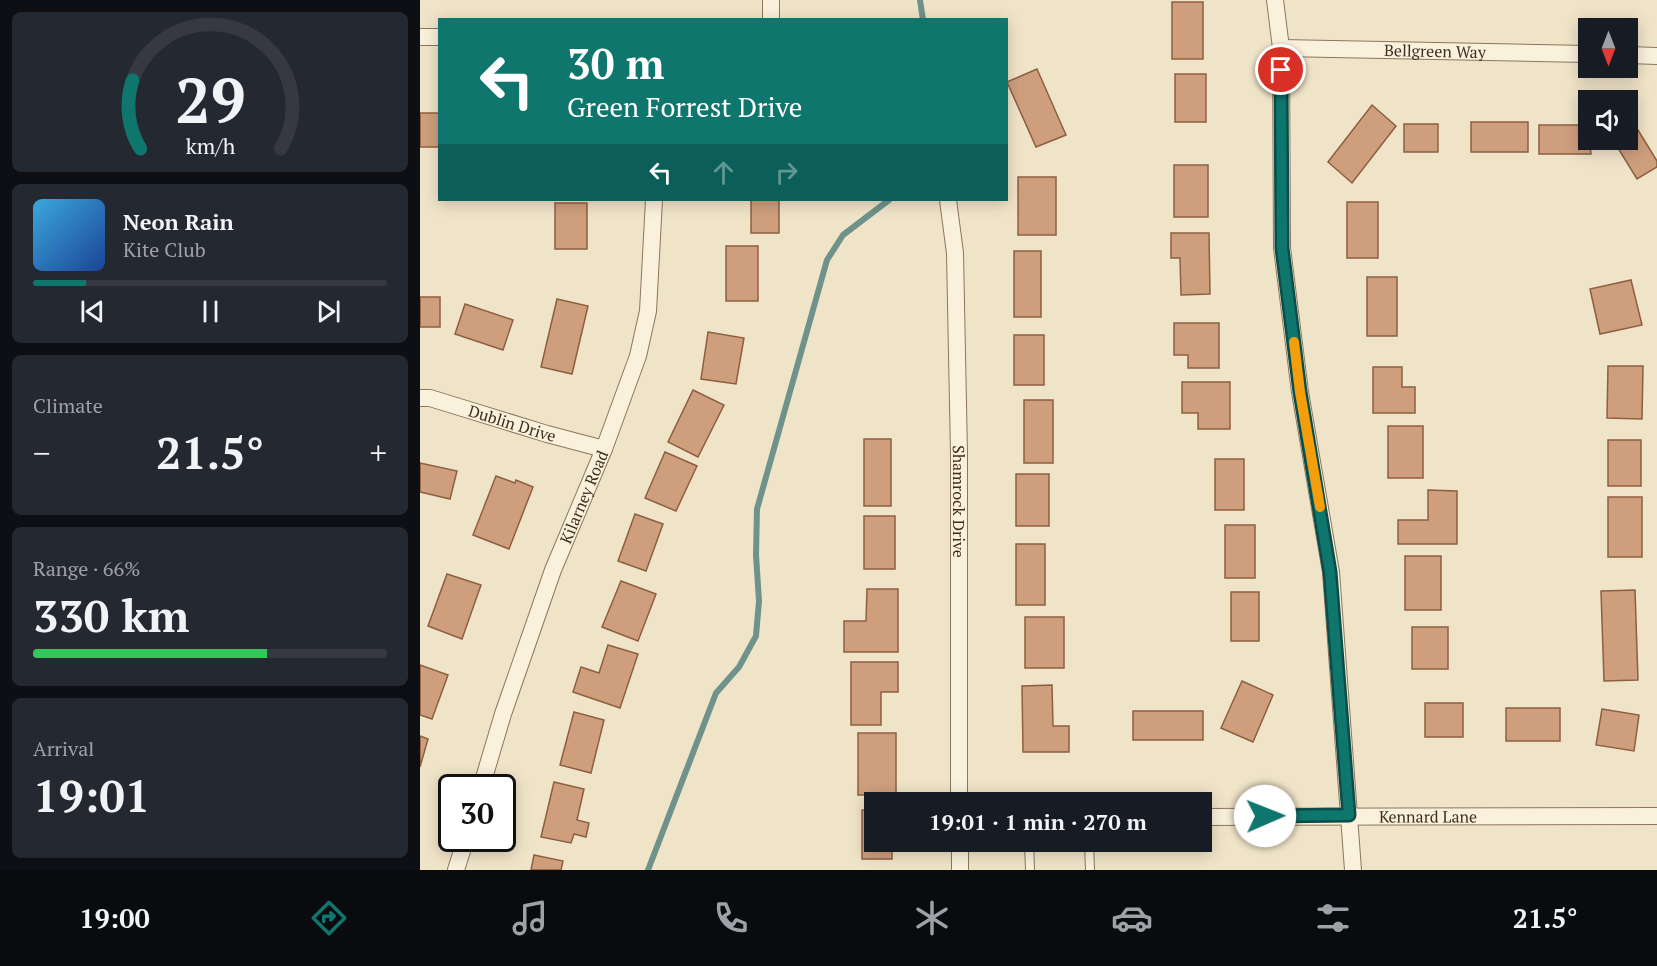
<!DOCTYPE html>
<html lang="en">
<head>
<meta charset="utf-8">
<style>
	:root { --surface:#171b24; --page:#242831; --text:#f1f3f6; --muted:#9ea1a6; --line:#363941; --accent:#0f766e }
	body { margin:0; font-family:"PT Serif",serif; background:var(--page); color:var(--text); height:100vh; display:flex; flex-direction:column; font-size:22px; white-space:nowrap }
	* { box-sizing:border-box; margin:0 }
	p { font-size:20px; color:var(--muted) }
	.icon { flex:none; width:33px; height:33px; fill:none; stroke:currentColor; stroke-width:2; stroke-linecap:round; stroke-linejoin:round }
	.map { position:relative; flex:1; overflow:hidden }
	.drawer { display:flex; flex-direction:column; gap:12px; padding:12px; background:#0d0f14; width:420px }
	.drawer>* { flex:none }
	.hud { position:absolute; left:18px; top:18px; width:570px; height:183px; border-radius:0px; box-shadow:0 3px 15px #0003; background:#0f766e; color:#fff; overflow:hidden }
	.needle { width:39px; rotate:180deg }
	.tools { position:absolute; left:1158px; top:18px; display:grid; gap:12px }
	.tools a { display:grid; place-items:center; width:60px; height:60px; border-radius:0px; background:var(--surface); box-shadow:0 3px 15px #0003; font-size:30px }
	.speed { position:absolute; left:18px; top:774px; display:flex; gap:12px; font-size:30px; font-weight:700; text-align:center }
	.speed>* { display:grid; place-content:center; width:78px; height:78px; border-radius:50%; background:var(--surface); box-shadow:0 3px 15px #0003; line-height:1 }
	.speed .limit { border:3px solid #111; border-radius:9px; background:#fff; color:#111 }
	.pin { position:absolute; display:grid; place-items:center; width:51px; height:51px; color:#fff; margin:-26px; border:3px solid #fff; border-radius:50%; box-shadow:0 2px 6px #0007 }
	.me { position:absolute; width:66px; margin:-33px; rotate:89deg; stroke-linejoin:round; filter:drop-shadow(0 0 4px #0008) }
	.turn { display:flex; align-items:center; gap:21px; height:126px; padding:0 30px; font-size:27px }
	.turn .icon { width:78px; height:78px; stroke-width:2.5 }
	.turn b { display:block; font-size:42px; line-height:51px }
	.lanes { display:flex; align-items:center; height:57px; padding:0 30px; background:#0003; justify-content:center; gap:30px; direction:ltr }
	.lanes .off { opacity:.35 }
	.big { font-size:45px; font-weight:700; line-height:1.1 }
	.drawer .card { flex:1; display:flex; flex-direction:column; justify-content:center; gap:9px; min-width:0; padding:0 21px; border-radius:9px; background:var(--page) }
	.drawer .dial { align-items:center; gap:0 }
	.dial svg { height:156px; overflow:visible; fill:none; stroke:var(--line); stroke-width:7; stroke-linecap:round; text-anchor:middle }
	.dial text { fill:var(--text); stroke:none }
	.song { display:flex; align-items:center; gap:18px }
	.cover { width:72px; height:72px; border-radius:9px; background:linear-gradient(135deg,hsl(200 70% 55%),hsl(220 70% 35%)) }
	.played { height:6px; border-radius:3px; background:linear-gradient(90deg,var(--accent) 15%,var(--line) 15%) }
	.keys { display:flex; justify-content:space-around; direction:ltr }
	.heat { display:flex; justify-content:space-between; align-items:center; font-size:33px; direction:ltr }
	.charge { height:9px; border-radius:4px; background:linear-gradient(90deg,#34c759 66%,var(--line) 0) }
	.trip { position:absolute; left:444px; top:792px; width:348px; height:60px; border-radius:0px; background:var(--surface); box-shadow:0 3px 15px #0003; font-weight:700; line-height:60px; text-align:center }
	.menu { display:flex; height:96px; justify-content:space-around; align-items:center; background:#090b0e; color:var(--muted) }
	.menu .icon { width:42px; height:42px }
	.menu .selected { color:var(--accent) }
	.menu b { font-size:27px; color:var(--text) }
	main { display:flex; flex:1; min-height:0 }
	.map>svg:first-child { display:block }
</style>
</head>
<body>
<main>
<section class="drawer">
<div class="card dial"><svg viewBox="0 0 100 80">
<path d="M14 69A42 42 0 1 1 86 69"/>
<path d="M14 69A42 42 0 0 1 10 34" stroke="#0f766e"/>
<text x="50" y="56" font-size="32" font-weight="700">29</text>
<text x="50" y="72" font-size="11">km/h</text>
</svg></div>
<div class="card">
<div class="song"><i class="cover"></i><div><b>Neon Rain</b><p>Kite Club</p></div></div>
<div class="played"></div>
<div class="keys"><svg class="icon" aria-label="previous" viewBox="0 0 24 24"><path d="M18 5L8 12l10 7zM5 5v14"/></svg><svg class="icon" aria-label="pause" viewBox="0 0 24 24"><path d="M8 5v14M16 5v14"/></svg><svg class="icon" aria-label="next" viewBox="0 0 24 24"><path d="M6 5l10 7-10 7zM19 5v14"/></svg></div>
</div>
<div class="card"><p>Climate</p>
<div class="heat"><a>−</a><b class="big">21.5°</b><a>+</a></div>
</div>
<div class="card"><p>Range · 66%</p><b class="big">330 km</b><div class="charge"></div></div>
<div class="card"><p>Arrival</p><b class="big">19:01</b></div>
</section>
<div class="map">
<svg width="1237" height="870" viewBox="0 0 1237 870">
	<rect width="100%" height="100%" fill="#f0e4c8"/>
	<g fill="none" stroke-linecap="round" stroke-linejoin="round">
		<g stroke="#6f938a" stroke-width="6">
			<polyline points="500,0 503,20"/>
			<polyline points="228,870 296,693 319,667 336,636 339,601 336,555 337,509 407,260 423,235 469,200"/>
		</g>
	</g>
	<g fill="#cf9f7d" stroke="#8d5f41" stroke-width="1.5">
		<rect x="752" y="2" width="31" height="57"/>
		<polygon points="617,69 646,135 616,147 587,82"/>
		<rect x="755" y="74" width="31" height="48"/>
		<polygon points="952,105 976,126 932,183 908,162"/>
		<rect x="0" y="113" width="20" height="34"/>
		<rect x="1051" y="122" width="57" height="30"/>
		<polygon points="1213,122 1237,161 1237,167 1217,179 1193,140 1208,140 1208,125"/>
		<rect x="984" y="124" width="34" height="28"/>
		<polygon points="1119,125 1168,125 1171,154 1119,154"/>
		<rect x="754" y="165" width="34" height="52"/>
		<rect x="598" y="177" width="38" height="58"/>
		<polygon points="319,200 359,200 359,233 331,233 331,200"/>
		<rect x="927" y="202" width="31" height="56"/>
		<rect x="135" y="203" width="32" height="46"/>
		<polygon points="751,233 789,233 790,294 761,295 760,258 751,258"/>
		<rect x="306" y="246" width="32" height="55"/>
		<rect x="594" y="251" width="27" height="66"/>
		<rect x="947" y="277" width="30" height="59"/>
		<polygon points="1211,280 1222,325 1180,334 1170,289"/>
		<rect x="0" y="297" width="20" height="30"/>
		<polygon points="137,299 168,306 152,374 121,367"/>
		<polygon points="45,304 93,320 83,350 35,334"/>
		<polygon points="754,323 799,323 799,368 768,368 768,355 754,355"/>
		<polygon points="288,332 324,338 316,384 281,379"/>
		<rect x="594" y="335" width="30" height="50"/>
		<polygon points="1188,366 1223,366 1222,419 1187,418"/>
		<polygon points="953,367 982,367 982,387 995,387 995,413 953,413"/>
		<polygon points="762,382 810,382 810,429 778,429 778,413 762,413"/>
		<polygon points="273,390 304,405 278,457 248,442"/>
		<rect x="604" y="400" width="29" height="63"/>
		<rect x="968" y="426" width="35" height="52"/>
		<rect x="444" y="439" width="27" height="67"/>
		<rect x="1188" y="440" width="33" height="46"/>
		<polygon points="245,452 277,466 256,511 225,498"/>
		<rect x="795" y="459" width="29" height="51"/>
		<polygon points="0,463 37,471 30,499 0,492"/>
		<rect x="596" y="474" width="33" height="52"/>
		<polygon points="76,476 95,483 96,480 113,487 89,549 53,535"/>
		<polygon points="1008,490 1037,491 1037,544 978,544 978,520 1008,520"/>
		<rect x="1188" y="497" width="34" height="60"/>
		<polygon points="215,514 243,524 226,571 198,561"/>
		<rect x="444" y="516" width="31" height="53"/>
		<rect x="805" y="525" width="30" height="53"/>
		<rect x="596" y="544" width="29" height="61"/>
		<rect x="985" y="556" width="36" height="54"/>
		<polygon points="27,574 61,585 42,639 8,626"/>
		<polygon points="201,581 236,594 218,641 182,627"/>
		<polygon points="447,589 478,589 478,652 424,652 424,621 446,621"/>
		<polygon points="1215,590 1218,680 1184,681 1181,591"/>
		<rect x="811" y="592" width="28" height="49"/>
		<rect x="605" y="617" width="39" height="51"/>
		<rect x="992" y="627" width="36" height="42"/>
		<polygon points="188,645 218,654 200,708 153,692 161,667 179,673"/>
		<polygon points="431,662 478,662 478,692 461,692 461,725 431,725"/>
		<polygon points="0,665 28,675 12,719 0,715"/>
		<polygon points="822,681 853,695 833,742 801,728"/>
		<polygon points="632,685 633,726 649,726 649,752 603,752 602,686"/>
		<rect x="1005" y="703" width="38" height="34"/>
		<rect x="1086" y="708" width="54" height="33"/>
		<polygon points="1182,709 1219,715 1214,751 1176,745"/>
		<rect x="713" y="711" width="70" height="29"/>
		<polygon points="154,712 184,720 171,773 140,765"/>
		<rect x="438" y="733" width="38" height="62"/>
		<polygon points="0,736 8,739 0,767"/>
		<polygon points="134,782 164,789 157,820 169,823 166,837 154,834 151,843 121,837"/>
		<polygon points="442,810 454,810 454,842 472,842 472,859 442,859"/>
		<polygon points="114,855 143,861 141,870 111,870"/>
	</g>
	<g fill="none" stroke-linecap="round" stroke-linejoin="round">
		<defs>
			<g id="service">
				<polyline points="609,842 610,870"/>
				<polyline points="669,842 670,870"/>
			</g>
			<g id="minor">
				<polyline points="351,0 351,20"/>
				<polyline points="855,0 861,48 862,248 880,392 911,572 933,870"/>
				<polyline points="0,37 20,37"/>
				<path id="s1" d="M 861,48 L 1168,54"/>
				<polyline points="1208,55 1237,56"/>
				<path id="s2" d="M 528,200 L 535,253 L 539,454 L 539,802"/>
				<path id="s3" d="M 0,398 L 10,398 L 127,434 L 184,449"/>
				<path id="s4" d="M 61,788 L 83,714 L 133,570 L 184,449 L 218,356 L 228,311 L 234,200"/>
				<path id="s5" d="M 782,817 L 1237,816"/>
				<polyline points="540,842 540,870"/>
				<polyline points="36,870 46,838"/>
			</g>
		</defs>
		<use href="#service" stroke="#8d765c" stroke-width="10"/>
		<use href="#minor" stroke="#8d765c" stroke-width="18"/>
		<use href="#service" stroke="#faf1dc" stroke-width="8"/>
		<use href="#minor" stroke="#faf1dc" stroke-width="16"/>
	</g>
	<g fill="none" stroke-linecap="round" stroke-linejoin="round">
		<defs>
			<polyline id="route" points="845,816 929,815 910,572 880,392 862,248 861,70"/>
		</defs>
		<use href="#route" stroke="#0a4d48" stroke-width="15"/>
		<use href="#route" stroke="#0f766e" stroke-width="10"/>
		<polyline stroke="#f59e0b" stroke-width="10" points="874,342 880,392 900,507"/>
	</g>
	<g text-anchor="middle" stroke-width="6" stroke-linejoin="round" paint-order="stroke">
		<g font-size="16" fill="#3d2e20" stroke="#f7eed8">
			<text dy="6" stroke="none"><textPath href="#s1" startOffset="154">Bellgreen Way</textPath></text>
			<text dy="6" stroke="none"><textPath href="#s3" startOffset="96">Dublin Drive</textPath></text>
			<text dy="6" stroke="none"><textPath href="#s4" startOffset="309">Kilarney Road</textPath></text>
			<text dy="6" stroke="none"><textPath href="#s2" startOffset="302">Shamrock Drive</textPath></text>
			<text dy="6" stroke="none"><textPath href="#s5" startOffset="226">Kennard Lane</textPath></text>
		</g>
	</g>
</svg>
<div class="tools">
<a><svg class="needle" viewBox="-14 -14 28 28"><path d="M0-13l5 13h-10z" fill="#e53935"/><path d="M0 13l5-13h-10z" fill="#9ea1a6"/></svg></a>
<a><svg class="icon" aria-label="sound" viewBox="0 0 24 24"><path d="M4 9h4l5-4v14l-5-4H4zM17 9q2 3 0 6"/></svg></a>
</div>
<div class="speed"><div class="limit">30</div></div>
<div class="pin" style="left:861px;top:70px;background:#d93025"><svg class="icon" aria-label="arrive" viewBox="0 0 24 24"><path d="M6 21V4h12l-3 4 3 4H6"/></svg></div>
<svg class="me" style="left:845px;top:816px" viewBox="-20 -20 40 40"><circle r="19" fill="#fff"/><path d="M0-13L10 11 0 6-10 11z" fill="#0f766e"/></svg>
<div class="trip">19:01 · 1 min · 270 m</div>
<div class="hud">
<div class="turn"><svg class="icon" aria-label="left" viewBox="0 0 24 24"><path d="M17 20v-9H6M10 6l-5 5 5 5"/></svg><div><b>30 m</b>Green Forrest Drive</div></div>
<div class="lanes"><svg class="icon" aria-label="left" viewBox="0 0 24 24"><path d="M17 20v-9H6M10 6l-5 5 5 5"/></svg><svg class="icon off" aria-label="ahead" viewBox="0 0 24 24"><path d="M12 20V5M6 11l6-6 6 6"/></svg><svg class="icon off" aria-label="right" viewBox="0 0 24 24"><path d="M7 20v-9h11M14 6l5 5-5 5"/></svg></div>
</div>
</div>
</main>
<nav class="menu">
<b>19:00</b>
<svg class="icon selected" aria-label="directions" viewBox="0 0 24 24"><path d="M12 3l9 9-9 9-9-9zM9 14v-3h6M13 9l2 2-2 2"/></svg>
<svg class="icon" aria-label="music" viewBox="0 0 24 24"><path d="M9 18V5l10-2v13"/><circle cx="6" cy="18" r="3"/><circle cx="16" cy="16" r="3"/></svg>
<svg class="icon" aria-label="phone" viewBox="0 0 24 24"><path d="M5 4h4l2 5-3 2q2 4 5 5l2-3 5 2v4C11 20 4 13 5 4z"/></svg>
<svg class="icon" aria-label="climate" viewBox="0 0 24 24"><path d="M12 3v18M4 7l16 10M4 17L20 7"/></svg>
<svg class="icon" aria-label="car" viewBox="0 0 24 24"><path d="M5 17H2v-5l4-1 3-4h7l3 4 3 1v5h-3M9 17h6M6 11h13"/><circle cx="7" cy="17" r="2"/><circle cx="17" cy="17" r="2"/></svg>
<svg class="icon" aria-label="filters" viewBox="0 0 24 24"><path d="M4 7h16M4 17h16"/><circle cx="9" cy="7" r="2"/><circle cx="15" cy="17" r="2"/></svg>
<b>21.5°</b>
</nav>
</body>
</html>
